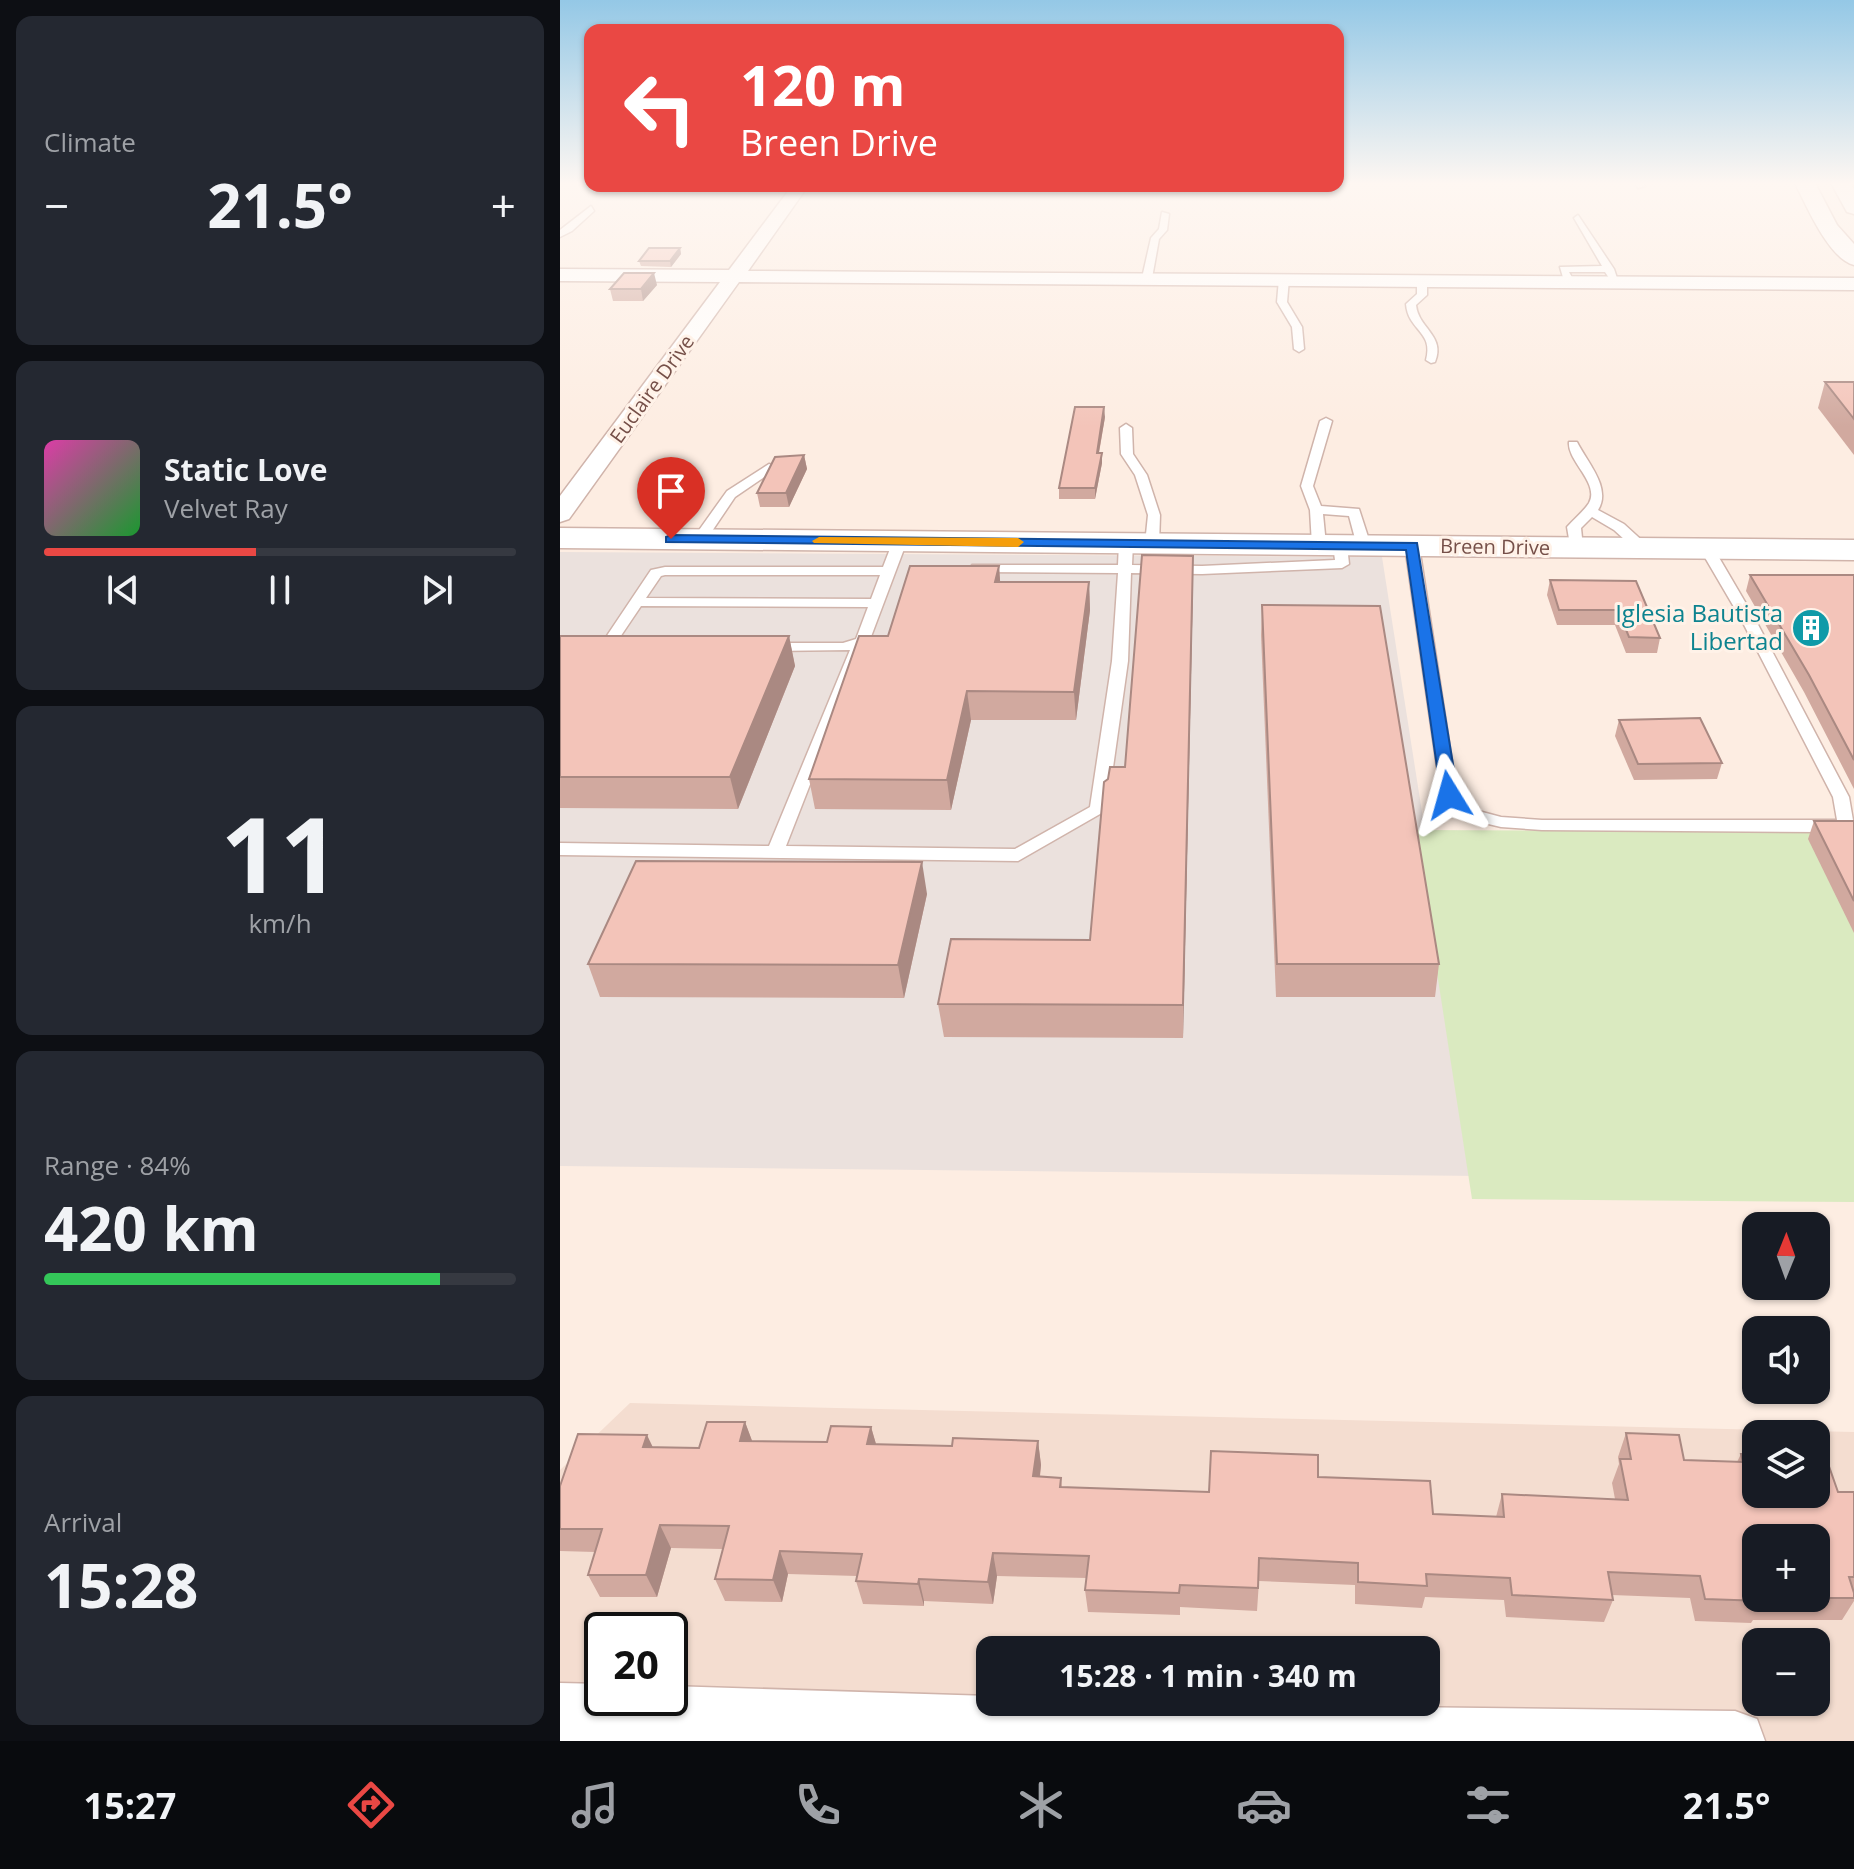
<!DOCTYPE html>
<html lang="en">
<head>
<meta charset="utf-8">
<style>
	:root { --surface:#171b24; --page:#242831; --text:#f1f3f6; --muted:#9ea1a6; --line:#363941; --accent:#ea4844 }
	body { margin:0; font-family:"Open Sans",sans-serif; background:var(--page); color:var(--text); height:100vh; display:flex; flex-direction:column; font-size:30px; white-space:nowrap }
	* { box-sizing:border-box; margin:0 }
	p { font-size:26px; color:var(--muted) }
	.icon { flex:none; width:44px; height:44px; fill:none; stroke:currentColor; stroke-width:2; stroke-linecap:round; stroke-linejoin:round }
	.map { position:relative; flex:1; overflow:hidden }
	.details { display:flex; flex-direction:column; gap:16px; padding:16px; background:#0d0f14; width:560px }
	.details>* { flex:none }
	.top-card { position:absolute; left:24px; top:24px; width:760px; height:168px; border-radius:16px; box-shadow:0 2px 6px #0004; background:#ea4844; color:#fff; overflow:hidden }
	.needle { width:52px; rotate:1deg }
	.buttons { position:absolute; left:1182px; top:1212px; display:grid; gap:16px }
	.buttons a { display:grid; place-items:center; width:88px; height:88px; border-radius:16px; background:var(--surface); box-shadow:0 2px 6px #0004; font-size:40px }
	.speed { position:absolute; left:24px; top:1612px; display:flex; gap:16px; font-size:40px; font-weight:700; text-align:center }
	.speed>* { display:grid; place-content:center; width:104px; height:104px; border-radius:50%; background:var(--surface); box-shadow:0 2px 6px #0004; line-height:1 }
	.speed .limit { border:4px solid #111; border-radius:12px; background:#fff; color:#111 }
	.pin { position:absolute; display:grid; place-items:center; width:68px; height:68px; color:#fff; margin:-82px -34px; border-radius:50% 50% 50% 0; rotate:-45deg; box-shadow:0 0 8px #0007 }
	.pin .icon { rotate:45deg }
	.me { position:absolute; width:88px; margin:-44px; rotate:352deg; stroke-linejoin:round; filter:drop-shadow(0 0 6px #0008) }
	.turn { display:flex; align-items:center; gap:28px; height:168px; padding:0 24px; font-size:36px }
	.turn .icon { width:104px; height:104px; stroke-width:2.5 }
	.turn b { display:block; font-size:56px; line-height:68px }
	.big { font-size:60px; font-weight:700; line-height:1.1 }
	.details .widget { flex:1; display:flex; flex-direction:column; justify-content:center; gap:12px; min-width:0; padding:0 28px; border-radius:16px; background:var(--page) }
	.details .dial { align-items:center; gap:0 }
	.dial b { font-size:104px; line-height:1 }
	.song { display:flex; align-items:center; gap:24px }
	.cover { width:96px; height:96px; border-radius:12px; background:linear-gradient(135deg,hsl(320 70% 55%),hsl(130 70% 35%)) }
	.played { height:8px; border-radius:4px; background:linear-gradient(90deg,var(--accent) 45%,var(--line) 45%) }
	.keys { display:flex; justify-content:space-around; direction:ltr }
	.heat { display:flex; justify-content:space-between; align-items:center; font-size:44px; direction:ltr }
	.charge { height:12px; border-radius:6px; background:linear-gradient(90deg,#34c759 84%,var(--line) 0) }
	.trip { position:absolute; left:416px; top:1636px; width:464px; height:80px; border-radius:16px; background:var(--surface); box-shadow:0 2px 6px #0004; font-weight:700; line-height:80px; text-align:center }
	.dock { display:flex; height:128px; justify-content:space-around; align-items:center; background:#090b0e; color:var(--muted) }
	.dock .icon { width:56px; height:56px }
	.dock .current { color:var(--accent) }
	.dock b { font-size:36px; color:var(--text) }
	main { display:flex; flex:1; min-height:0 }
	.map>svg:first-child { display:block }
</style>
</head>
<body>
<main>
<section class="details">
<div class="widget"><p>Climate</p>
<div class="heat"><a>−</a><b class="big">21.5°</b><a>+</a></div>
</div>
<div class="widget">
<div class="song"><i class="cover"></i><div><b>Static Love</b><p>Velvet Ray</p></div></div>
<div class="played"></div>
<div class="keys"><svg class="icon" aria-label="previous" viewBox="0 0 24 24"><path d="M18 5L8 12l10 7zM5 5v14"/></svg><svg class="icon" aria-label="pause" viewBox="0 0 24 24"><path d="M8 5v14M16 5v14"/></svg><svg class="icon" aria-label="next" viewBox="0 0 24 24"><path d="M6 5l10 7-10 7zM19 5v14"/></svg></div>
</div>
<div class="widget dial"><b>11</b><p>km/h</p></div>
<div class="widget"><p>Range · 84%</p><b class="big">420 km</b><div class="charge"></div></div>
<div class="widget"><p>Arrival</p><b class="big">15:28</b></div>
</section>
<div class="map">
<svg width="1294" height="1741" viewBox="0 0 1294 1741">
	<rect width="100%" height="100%" fill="#fdede2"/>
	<path fill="#f4ddd0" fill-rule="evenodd" d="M 70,1403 L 1294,1432 L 1294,1741 L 0,1741 L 0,1470 ZM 1196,1434 L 1256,1434 L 1256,1494 L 1196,1494 ZM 1196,1538 L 1256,1538 L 1256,1598 L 1196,1598 ZM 42,1630 L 110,1630 L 110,1698 L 42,1698 ZM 1196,1642 L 1256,1642 L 1256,1702 L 1196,1702 ZM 430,1650 L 866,1650 L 866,1702 L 430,1702 Z"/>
	<polygon fill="#ebe1dd" points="0,552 822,557 919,1176 0,1166"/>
	<polygon fill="#daeac0" points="855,830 1258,832 1294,906 1294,1202 912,1199"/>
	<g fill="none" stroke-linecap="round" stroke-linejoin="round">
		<defs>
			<g id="service">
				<polygon points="1075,183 1083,183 1085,186 1078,188"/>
				<polygon points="31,206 34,211 12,231 0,237 0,230"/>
				<polygon points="602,212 609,214 607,230 599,239 592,278 587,281 582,278 591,238 599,229"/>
				<polygon points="1018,215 1054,269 1059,284 1053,284 1045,272 1009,272 1014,281 1009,284 1004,281 1000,267 1042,266 1014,218"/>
				<polygon points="724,276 729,279 727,302 742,327 744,349 739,352 734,349 732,327 717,302 719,279"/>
				<path d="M 862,277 L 867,280 L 867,295 L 856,305 C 858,328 886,336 875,362 L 871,363 L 866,360 C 874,331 848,331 846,304 L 857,294 L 857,280 Z"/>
				<polygon points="766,418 772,421 753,486 761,506 799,509 811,546 809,549 804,550 797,546 789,516 763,514 766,545 759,549 752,545 750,510 741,486 760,421"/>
				<polygon points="566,424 572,428 573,454 587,475 600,515 599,544 592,548 585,544 588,515 575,475 561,454 560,428"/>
				<path d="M 1009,442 L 1017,442 C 1027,462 1052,488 1038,510 L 1064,524 L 1087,545 L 1087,551 L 1077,551 L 1054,530 L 1032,517 L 1021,528 L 1023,548 L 1016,552 L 1011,551 L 1007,527 C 1014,519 1024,511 1029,503 C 1040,483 1007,461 1009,442 Z"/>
				<polygon points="209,464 219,467 175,497 144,543 134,543 132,540 167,491"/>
				<path d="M 340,537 L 347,541 L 309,642 L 304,646 L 226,846 L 455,849 L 530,807 L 552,661 L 558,573 L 417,572 L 412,571 L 412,565 L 558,565 L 559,543 L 566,539 L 573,543 L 572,565 L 642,566 L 775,560 L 773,545 L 780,541 L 787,545 L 789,564 L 782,568 L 642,574 L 571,573 L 568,661 L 547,810 L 458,861 L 0,855 L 0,843 L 209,846 L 290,650 L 209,651 L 202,647 L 209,643 L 283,643 L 296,639 L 308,607 L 81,606 L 52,649 L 42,649 L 40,646 L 91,570 L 105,567 L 323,567 L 333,541 ZM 105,575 L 320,575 L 311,599 L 86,598 L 101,576 Z"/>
				<polygon points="852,542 859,546 897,794 911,809 941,817 982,820 1277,820 1273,797 1181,619 1140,549 1147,545 1154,549 1195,619 1289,797 1294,826 1259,832 982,830 941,827 899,817 881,795 845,546"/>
			</g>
			<g id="minor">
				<polygon points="232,186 248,186 188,271 1294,278 1294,290 179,282 9,519 0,522 0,496 160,282 0,281 0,269 169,270"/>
				<polygon points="0,1683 42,1684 42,1698 110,1698 110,1686 430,1696 430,1702 1175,1711 1197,1719 1205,1741 0,1741"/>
			</g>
			<polygon id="tertiary" points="0,528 1294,540 1294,560 0,548"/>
			<g id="secondary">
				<path d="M 1235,183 L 1255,183 L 1277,225 L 1294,244 L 1294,265 C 1269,259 1246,205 1235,183 Z"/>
				<polygon points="1271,183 1291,183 1294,189 1294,214 1287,212"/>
			</g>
		</defs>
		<use href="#service" stroke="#d0b4ab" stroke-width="3"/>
		<use href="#minor" stroke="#d0b4ab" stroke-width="3"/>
		<use href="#tertiary" stroke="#d0b4ab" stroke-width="3"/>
		<use href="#secondary" stroke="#d3b3a8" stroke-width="3"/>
		<use href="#service" fill="#fff" fill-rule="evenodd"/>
		<use href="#minor" fill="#fff" fill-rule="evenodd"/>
		<use href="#tertiary" fill="#fff" fill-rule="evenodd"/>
		<use href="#secondary" fill="#fff" fill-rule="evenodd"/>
	</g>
	<g fill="#d1a99f">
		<polygon points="120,248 121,254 111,267 81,266 79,261"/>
		<polygon points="97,285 83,301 53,301 50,289"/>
		<polygon points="1265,382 1294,382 1294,455 1258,408"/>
		<polygon points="545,417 539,453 542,463 535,499 499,499 499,488"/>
		<polygon points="244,455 247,469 229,507 200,507 197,493"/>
		<polygon points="439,566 440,582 529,582 530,610 516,720 411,720 391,810 255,809 249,779 328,636"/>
		<polygon points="1190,575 1294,575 1294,789 1244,692 1186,591"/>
		<polygon points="990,580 1076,581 1100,638 1097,653 1066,653 1055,625 997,625 987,595"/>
		<polygon points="633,584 623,1038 384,1037 378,1004 530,940 565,767"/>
		<polygon points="702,605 879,964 875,997 716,997 701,635"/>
		<polygon points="0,636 229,636 235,666 178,809 0,808"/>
		<polygon points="1059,720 1162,763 1157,779 1074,780 1055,736"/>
		<polygon points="1254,821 1294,821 1294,933 1248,839"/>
		<polygon points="367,894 344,998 40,997 28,964"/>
		<polygon points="185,1422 192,1441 267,1442 311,1427 316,1444 392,1446 478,1441 481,1465 480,1477 501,1478 502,1487 649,1492 758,1477 873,1514 936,1517 942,1494 1055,1499 1052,1483 1059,1464 1058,1457 1066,1433 1124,1460 1177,1462 1181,1454 1278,1492 1294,1492 1294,1601 1282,1620 1193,1620 1191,1623 1135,1621 1130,1598 1052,1595 1053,1600 1044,1622 946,1617 944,1600 865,1597 862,1608 795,1604 795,1585 699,1581 697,1611 620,1607 620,1615 528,1612 525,1590 527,1578 437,1576 433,1604 364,1601 364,1606 303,1604 296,1581 297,1576 228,1574 222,1602 165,1601 155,1579 163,1549 111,1548 97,1597 40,1597 28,1575 35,1552 0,1551 0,1486 93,1448 139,1448"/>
	</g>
	<g fill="#aa8982">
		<polygon points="120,248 121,254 111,267 110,261"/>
		<polygon points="94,273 97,285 83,301 81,289"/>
		<polygon points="544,407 545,417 537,463 537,453"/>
		<polygon points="542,453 542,463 535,499 535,488"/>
		<polygon points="244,455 247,469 229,507 226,493"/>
		<polygon points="633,556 633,584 623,1038 623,1005"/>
		<polygon points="439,566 441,594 435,582"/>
		<polygon points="529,582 530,610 516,720 514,692"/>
		<polygon points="229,636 235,666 178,809 170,777"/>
		<polygon points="407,691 411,720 391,810 387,780"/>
		<polygon points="362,862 367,894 344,998 338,965"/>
		<polygon points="185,1422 194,1446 180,1441"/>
		<polygon points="311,1427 318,1451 307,1444"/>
		<polygon points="87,1435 98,1458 83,1447"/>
		<polygon points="478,1441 481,1465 477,1500 473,1476"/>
		<polygon points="100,1525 111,1548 97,1597 86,1575"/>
		<polygon points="220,1551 228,1574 222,1602 213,1580"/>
		<polygon points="433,1553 437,1576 433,1604 428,1582"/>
		<polygon points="359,1579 364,1601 364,1606 358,1584"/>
	</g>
	<g fill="#f3c4b9" stroke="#aa8982" stroke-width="2">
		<polygon points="89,248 120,248 110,261 79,261"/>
		<polygon points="64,273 94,273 81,289 50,289"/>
		<polygon points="1265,382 1294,382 1294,419"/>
		<polygon points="515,407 544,407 537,453 542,453 535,488 499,488"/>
		<polygon points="244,455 226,493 197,493 215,457"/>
		<polygon points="582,555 633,556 623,1005 378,1004 391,939 530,940 544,782 548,779 550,767 565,767"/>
		<polygon points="350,566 439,566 435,582 529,582 514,692 407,691 387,780 249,779 299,636 328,636"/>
		<polygon points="1190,575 1294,575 1294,760 1249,675"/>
		<polygon points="990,580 1076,581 1100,638 1069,637 1058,610 999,610"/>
		<polygon points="702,605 820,606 879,964 717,964"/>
		<polygon points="0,636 229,636 170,777 0,777"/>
		<polygon points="1140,718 1162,763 1078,764 1059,720"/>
		<polygon points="1254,821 1294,821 1294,901"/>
		<polygon points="76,861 362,862 338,965 28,964"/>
		<polygon points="147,1422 185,1422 180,1441 267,1442 271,1426 311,1427 307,1444 392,1446 393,1438 478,1441 473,1476 501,1478 500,1487 649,1492 651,1451 758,1455 758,1477 870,1481 873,1514 944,1517 942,1494 1068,1500 1060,1459 1071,1459 1066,1433 1119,1435 1124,1460 1183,1462 1181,1454 1196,1454 1196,1494 1256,1494 1256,1455 1265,1455 1278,1492 1294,1492 1294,1577 1289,1577 1294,1593 1294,1598 1256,1598 1256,1538 1196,1538 1196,1598 1202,1598 1203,1601 1145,1599 1140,1576 1048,1572 1053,1600 952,1595 950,1578 866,1574 867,1586 798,1582 798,1563 699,1558 698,1588 620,1585 619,1593 525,1590 529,1556 433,1553 428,1582 359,1579 358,1584 296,1581 302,1554 220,1551 213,1580 155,1579 169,1526 100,1525 86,1575 28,1575 42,1529 0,1529 0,1486 18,1434 87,1435 83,1447 139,1448"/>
	</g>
	<linearGradient id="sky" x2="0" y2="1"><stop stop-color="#94c8e6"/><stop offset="0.43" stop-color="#fef7f2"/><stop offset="1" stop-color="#fef7f2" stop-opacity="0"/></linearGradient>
	<rect width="1294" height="427" fill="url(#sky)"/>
	<polygon fill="#1a73e8" stroke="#114b97" stroke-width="2" points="111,535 857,543 898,795 889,800 881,795 846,550 106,542 106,537"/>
	<polygon fill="#f59e0b" points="259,537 458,538 464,542 458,547 254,543 252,541"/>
	<defs>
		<symbol id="building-disc" viewBox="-11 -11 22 22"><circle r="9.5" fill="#0f9aa8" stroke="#fff2e8"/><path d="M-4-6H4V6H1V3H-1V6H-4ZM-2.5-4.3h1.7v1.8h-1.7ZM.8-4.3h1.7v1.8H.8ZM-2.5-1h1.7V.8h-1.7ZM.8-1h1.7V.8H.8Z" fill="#fff"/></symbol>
	</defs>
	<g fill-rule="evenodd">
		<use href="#building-disc" x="1229" y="606" width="44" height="44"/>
	</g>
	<g text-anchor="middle" stroke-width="6" stroke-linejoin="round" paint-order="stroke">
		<g font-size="20" fill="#754f48" stroke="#fff2e8">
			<text transform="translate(92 389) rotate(-54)" y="7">Euclaire Drive</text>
			<text transform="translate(935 547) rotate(1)" y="7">Breen Drive</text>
		</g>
		<g font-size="24" fill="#0d838f" stroke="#fff2e8" text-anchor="end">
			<text x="1223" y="622">Iglesia Bautista<tspan x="1223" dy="28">Libertad</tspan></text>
		</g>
	</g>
</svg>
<div class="buttons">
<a><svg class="needle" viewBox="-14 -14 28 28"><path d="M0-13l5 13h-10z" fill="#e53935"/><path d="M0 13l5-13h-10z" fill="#9ea1a6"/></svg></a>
<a><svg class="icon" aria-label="sound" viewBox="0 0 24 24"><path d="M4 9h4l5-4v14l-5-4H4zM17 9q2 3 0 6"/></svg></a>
<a><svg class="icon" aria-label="layers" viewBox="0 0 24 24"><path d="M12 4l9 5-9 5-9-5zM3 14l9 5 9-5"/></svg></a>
<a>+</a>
<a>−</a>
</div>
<div class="speed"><div class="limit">20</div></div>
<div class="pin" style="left:111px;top:539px;background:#d93025"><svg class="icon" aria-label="arrive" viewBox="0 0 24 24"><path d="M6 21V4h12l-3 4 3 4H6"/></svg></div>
<svg class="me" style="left:889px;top:795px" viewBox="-20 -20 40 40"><path d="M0-17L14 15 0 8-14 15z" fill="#1a73e8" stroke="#fff" stroke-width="4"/></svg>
<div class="trip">15:28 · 1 min · 340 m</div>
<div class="top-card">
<div class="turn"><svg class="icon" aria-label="left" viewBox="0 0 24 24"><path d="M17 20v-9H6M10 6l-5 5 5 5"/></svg><div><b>120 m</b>Breen Drive</div></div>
</div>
</div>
</main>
<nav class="dock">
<b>15:27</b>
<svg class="icon current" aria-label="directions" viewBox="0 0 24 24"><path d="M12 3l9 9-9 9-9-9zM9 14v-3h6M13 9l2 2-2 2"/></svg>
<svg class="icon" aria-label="music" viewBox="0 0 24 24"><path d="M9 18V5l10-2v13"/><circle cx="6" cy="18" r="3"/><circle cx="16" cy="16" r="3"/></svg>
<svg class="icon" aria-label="phone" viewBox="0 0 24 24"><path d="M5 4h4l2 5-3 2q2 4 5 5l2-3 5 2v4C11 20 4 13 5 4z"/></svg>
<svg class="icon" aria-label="climate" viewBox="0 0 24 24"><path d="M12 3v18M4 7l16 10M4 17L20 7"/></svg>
<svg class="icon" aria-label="car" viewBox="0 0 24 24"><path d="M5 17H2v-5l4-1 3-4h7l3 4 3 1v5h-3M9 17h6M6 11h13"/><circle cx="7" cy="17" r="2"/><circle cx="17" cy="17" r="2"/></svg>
<svg class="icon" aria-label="filters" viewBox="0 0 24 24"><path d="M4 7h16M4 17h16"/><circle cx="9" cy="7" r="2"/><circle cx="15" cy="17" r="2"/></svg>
<b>21.5°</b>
</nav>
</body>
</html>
